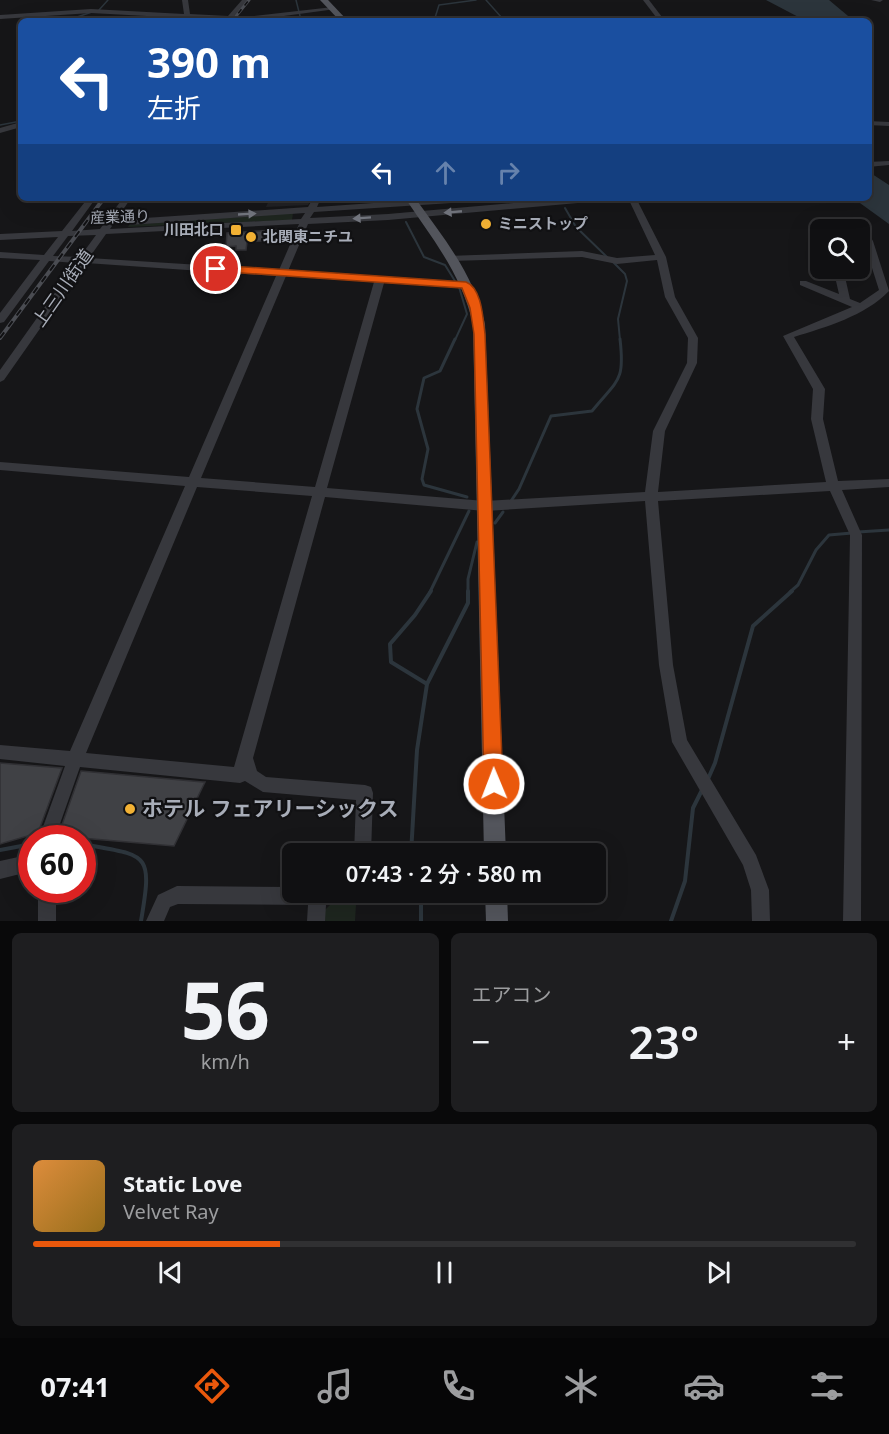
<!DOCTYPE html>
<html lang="ja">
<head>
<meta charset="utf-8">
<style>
	:root { --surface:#101012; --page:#1e1e20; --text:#f1f3f6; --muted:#9c9d9f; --line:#303032; --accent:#ea580c }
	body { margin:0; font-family:"Noto Sans","Noto Sans JP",sans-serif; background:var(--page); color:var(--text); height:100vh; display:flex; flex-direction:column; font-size:22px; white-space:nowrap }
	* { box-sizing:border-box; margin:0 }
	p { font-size:20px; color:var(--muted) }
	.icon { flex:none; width:33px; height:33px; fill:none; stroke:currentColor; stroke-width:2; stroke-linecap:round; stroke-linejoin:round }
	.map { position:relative; height:921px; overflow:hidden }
	.drawer { display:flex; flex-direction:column; gap:12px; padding:12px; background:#09090a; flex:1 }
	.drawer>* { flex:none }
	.top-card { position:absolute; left:18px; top:18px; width:854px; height:183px; border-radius:9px; box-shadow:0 6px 24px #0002,0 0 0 2px var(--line); background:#1a4fa0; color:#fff; overflow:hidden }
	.fabs { position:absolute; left:810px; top:219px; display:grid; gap:12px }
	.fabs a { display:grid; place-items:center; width:60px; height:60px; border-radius:9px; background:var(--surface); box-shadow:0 6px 24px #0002,0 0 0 2px var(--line); font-size:30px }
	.speed { position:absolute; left:18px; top:825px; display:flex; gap:12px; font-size:30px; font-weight:700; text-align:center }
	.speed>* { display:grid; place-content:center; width:78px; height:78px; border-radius:50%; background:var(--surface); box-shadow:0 6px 24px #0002,0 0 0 2px var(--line); line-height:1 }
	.speed .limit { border:9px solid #d22; background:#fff; color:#111 }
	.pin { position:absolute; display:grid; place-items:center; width:51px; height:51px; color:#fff; margin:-26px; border:3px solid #fff; border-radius:50%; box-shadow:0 2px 6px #0007 }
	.me { position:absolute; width:66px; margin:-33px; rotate:359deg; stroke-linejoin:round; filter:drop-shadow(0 0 4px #0008) }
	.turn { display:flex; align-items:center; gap:21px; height:126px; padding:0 30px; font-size:27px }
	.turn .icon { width:78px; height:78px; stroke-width:2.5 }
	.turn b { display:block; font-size:42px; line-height:51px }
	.lanes { display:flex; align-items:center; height:57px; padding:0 30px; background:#0003; justify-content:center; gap:30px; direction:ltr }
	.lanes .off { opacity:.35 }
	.big { font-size:45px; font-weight:600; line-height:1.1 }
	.drawer .tile { flex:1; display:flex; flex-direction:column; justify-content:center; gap:9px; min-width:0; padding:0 21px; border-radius:9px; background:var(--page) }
	.drawer .dial { align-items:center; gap:0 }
	.dial b { font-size:78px; line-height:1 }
	.song { display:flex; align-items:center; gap:18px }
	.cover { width:72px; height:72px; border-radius:9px; background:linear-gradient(135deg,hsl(30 70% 55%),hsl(40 70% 35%)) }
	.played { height:6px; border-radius:3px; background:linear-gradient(90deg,var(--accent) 30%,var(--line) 30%) }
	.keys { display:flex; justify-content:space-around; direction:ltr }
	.heat { display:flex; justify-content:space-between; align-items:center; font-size:33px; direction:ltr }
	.drawer .tiles { flex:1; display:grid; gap:12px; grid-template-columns:1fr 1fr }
	.tile:last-child { grid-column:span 2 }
	.trip { position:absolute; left:282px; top:843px; width:324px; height:60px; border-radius:9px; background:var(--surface); box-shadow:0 6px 24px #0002,0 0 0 2px var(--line); font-weight:600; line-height:60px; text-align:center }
	.tab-bar { display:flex; height:96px; justify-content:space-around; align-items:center; background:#060607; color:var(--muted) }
	.tab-bar .icon { width:42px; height:42px }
	.tab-bar .current { color:var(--accent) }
	.tab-bar b { font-size:27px; color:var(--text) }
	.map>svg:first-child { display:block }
</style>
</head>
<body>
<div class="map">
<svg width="889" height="921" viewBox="0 0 889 921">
	<rect width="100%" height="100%" fill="#161618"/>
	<polygon fill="#222225" points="270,198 312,198 308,205 266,207"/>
	<g fill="#1e261f">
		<polygon points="293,213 292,220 128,227 129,225"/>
		<polygon points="330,905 356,905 355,921 321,921 322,913"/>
	</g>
	<g fill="#2c353c">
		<polygon points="766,0 829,0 854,21 806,21"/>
		<polygon points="869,172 889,185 889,224 853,198 868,198"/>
	</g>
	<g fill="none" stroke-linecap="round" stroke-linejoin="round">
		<g stroke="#2c353c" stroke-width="1.5">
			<polyline points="296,0 300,16 305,21"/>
			<polyline points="486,0 502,18 510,21"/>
			<polyline points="99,10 108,0"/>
			<polyline points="65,21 92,12"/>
			<polyline points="434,21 439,5 476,0"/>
			<polyline points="0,125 21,121"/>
		</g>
		<g stroke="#2c353c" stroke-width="2">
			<polyline points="565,208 576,227 607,257"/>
			<polyline points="406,222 424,257 445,265 455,281"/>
			<polyline points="612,261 625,274 627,281 618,319 620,340"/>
			<polyline points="455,340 467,314 459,287"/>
		</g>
		<g stroke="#2c353c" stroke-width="3">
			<polyline points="455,339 440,371 424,378 417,409 428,449 422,479 424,485 467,497"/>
			<path d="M 511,501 L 519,489 L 551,416 L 592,411 C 618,379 625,382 620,339"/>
			<polyline points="495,523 503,512"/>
			<polyline points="858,532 889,530"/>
			<polyline points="430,592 469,511"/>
			<polyline points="468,592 468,579 477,542"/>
			<polyline points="790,592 798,585 816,550 829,535 852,533"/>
		</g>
		<g stroke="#2c353c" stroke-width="4">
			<polyline points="427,684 391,662 390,644 415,615 431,591"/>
			<polyline points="708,779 715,763 753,626 792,591"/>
			<path d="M 82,844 C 148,856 153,851 141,921"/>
			<polyline points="0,850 32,844"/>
			<polyline points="411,854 417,750 427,684 468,603 468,591"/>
			<polyline points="417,892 421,904 421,921"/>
			<polyline points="671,921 685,881 693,808 702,790"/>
		</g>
	</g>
	<g fill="#404145" stroke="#303034" stroke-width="1.5">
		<polygon points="276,230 276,240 247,242 246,250 236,250 236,246 226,247 227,233"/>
		<polygon points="0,763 62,768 38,833 0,844"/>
		<polygon points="81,771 203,782 205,782 174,846 58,836"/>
	</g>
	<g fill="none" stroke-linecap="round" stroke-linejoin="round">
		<g fill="#37383d" fill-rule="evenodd">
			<polygon points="182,0 188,0 190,14 228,16 242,0 248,0 234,16 246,17 333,7 336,9 246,21 191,18 191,21 185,21 184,18 91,13 0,19 0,15 91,9 184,14"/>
			<polygon points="643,0 649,0 665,21 659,21"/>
			<polygon points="871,0 883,0 880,2"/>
			<polygon points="868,121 889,122 889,126 868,125"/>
			<polygon points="21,122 21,127 0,133 0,128"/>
			<polygon points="889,161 889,165 868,167 868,162"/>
			<path d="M 88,198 L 96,198 L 72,231 L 100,229 L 123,198 L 131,198 L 110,229 L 301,219 L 305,213 L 130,225 L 126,222 L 130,219 L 308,207 L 313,198 L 321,198 L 317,207 L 444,198 L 486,198 L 482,201 L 314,212 L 310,218 L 388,214 L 571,198 L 604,198 L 600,201 L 388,220 L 308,224 L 288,271 L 469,283 L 471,285 L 466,288 L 384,283 L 327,488 L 485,501 L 645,492 L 653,431 L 687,363 L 688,338 L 665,297 L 657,260 L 617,264 L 582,257 L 451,261 L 448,260 L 448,256 L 582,251 L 617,258 L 655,255 L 628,198 L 636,198 L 666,257 L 675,297 L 698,338 L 697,363 L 665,431 L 658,492 L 826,482 L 811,419 L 813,389 L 783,336 L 852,307 L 800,285 L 800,281 L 806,281 L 839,294 L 833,268 L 843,268 L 850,299 L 860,303 L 879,290 L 860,230 L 857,230 L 854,224 L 858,221 L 861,222 L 873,241 L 889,291 C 865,316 826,327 794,337 L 825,389 L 823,419 L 838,481 L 889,479 L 889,487 L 842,490 L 862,535 L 861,921 L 843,921 L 850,535 L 830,491 L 658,501 L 673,665 L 687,740 L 756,855 L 769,890 L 770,921 L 752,921 L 751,890 L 743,865 L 672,742 L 659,665 L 645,501 L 485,511 L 325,497 L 253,758 L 257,771 L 266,777 L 365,785 L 371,787 L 373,793 L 371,854 L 354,854 L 356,800 L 263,792 L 245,781 L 240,783 L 80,767 L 55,838 L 39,838 L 65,766 L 0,759 L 0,745 L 70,751 L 185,486 L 0,470 L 0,462 L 189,477 L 276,276 L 86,263 L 4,380 L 0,382 L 0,370 L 76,263 L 49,261 L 4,322 L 0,323 L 0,313 L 40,260 L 0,258 L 0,252 L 44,255 L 58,237 L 0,240 L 0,234 L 62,231 ZM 299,224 L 279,270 L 89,258 L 106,234 ZM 96,235 L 80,257 L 53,256 L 68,236 ZM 286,276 L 374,282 L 315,487 L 201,478 ZM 197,487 L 312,496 L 234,767 L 86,753 Z"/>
			<polygon points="32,854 32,871 0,879 0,861"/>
			<polygon points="177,886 292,887 292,892 368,892 365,902 359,905 326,905 325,921 307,921 308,905 178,904 170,907 164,921 146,921 158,895"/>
			<rect x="38" y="890" width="18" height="31"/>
		</g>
		<g fill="#53555c" fill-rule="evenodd">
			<polygon points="320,0 328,0 348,21 340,21"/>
			<path d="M 405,198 L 415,198 C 444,238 474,275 485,324 L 506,854 L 484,854 L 473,324 C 462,275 432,238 405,198 Z"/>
			<polygon points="485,892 507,892 508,921 486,921"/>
		</g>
		<defs>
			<polyline id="rail-far1" points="232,21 249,0"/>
			<polyline id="rail" points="0,338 104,198"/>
		</defs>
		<use href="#rail-far1" stroke="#4a4c52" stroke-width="3"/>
		<use href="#rail" stroke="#4a4c52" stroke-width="4"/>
		<use href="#rail-far1" stroke="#111113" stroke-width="1.5" stroke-dasharray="5" stroke-linecap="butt"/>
		<use href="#rail" stroke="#111113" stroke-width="2" stroke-dasharray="7" stroke-linecap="butt"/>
	</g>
	<defs><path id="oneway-solid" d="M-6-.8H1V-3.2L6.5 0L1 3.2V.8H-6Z" transform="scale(1.5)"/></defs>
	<g fill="#757881">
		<use href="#oneway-solid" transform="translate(453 212) rotate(175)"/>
		<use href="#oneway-solid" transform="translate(247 214) rotate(-3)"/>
		<use href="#oneway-solid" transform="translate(362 218) rotate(176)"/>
	</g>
	<path fill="#ea580c" stroke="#983908" stroke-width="1.5" d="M 216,265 L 466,282 C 482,288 483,319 485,334 L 503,784 L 500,791 L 494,793 L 487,791 L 484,784 L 474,334 L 470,308 L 462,288 L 212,271 L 212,266 Z"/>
	<g fill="#f2b134" stroke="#111113" stroke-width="2">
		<circle cx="486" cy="224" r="6"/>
		<rect x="230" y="224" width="12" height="12" rx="3"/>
		<circle cx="251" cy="237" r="6"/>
		<circle cx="130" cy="809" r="6"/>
	</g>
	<g text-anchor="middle" stroke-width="4.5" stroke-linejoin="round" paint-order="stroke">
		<g font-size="15" fill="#a8adb8" stroke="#111113">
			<text transform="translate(120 217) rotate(-2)" y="5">産業通り</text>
		</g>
		<g font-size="15" font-weight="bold" fill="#a8adb8" stroke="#111113" text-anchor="start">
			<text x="498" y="229">ミニストップ</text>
			<text x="224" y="235" text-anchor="end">川田北口</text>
			<text x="263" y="242">北関東ニチユ</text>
		</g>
		<g font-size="18" fill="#a8adb8" stroke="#111113">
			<text transform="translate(63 288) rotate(-55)" y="6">上三川街道</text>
		</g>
		<g font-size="21" font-weight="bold" fill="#a8adb8" stroke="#111113" text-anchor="start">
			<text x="142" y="816">ホテル フェアリーシックス</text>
		</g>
	</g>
</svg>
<div class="fabs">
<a><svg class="icon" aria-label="search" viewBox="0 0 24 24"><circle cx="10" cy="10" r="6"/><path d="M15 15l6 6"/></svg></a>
</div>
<div class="speed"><div class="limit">60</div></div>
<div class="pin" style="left:216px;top:269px;background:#d93025"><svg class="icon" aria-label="arrive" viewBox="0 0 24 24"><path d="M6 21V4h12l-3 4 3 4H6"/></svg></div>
<svg class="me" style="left:494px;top:784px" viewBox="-20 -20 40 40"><circle r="17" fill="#ea580c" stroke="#fff" stroke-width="3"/><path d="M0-11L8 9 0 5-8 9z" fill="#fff"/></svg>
<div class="trip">07:43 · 2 分 · 580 m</div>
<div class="top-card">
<div class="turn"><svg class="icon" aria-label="left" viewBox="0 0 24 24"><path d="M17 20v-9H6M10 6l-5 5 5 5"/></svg><div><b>390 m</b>左折</div></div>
<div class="lanes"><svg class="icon" aria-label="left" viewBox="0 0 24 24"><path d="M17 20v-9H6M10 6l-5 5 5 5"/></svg><svg class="icon off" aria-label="ahead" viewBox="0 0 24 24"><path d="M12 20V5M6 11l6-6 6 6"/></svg><svg class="icon off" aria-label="right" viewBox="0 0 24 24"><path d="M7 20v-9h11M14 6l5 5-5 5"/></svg></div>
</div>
</div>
<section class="drawer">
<div class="tiles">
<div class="tile dial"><b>56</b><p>km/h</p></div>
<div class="tile"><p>エアコン</p>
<div class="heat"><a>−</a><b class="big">23°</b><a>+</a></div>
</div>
<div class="tile">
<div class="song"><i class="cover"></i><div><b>Static Love</b><p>Velvet Ray</p></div></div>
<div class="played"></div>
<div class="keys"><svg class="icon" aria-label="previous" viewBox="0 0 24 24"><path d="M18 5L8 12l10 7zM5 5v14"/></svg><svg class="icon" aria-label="pause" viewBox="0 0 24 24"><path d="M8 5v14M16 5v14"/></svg><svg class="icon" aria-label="next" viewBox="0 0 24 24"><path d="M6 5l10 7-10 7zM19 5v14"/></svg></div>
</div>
</div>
</section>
<nav class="tab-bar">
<b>07:41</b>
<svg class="icon current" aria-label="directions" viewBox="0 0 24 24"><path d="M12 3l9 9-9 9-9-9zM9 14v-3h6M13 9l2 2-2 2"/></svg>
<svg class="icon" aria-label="music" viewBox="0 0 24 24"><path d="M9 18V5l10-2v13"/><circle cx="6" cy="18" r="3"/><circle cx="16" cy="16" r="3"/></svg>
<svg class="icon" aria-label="phone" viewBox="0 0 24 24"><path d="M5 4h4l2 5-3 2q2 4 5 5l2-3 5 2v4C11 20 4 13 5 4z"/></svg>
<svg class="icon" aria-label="climate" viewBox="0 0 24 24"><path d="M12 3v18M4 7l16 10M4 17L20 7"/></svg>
<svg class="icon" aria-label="car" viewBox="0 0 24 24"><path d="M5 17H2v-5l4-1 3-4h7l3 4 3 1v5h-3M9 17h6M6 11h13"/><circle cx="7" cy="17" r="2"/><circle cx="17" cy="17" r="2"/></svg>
<svg class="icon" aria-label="filters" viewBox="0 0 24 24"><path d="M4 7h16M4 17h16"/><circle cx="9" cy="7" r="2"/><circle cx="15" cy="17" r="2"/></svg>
</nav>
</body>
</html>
